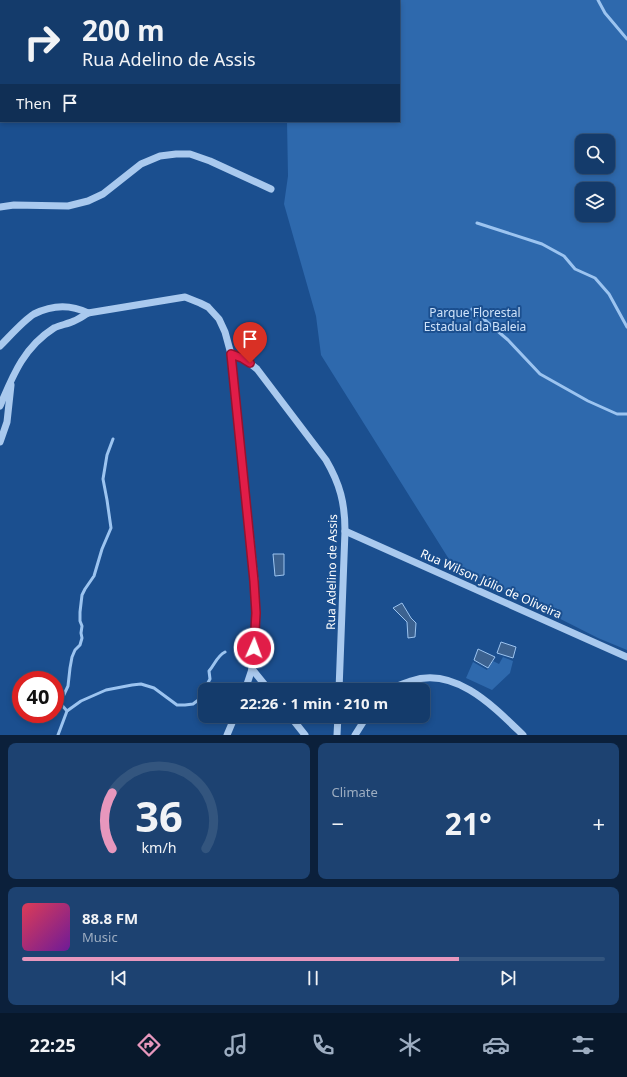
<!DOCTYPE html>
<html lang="en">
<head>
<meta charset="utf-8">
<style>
	:root { --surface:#143b6b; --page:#1d4271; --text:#f1f3f6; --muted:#9dadc1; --line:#33557e; --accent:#e797bd }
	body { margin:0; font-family:"Noto Sans",sans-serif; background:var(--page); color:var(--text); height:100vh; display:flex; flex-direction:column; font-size:15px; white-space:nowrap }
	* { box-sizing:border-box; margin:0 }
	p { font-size:13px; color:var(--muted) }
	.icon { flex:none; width:22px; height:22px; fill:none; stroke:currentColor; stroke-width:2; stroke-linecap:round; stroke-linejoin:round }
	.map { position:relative; height:735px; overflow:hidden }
	.panel { display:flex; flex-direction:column; gap:8px; padding:8px; background:#0b203b; flex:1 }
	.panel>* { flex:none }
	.guide { position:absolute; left:0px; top:0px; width:400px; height:122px; box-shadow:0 2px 6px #0003,0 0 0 1px var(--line); background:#143b6b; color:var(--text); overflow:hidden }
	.fabs { position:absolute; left:575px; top:134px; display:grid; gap:8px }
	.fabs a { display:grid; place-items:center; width:40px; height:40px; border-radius:8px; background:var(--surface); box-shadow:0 2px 6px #0003,0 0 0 1px var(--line); font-size:20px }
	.speed { position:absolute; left:12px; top:671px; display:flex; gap:8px; font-size:20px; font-weight:700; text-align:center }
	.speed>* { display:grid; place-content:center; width:52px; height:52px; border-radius:50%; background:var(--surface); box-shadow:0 2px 6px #0003,0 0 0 1px var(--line); line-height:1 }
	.speed .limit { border:6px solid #d22; background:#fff; color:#111 }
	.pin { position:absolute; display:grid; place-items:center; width:34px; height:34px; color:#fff; margin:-41px -17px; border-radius:50% 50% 50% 0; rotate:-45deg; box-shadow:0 0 4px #0007 }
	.pin .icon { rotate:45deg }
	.me { position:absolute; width:44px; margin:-22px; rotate:2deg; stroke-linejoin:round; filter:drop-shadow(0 0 3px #0008) }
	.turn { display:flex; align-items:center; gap:14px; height:84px; padding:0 16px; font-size:18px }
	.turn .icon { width:52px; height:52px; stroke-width:2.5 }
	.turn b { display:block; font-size:28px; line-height:34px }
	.then { display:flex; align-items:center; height:38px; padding:0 16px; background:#0003; gap:8px; font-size:15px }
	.big { font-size:30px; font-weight:700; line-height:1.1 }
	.panel .card { flex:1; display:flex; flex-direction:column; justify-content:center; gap:6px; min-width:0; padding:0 14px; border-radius:8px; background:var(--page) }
	.panel .dial { align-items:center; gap:0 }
	.dial svg { height:104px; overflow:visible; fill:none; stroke:var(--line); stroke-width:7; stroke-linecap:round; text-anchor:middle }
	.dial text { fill:var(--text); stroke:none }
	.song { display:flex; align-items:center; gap:12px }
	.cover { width:48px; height:48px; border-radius:6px; background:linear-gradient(135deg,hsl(350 70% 55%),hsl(280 70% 35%)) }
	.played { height:4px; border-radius:2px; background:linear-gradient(90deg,var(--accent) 75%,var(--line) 75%) }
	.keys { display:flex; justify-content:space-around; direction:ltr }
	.heat { display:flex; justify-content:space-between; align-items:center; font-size:22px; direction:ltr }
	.panel .tiles { flex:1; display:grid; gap:8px; grid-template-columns:1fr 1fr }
	.card:last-child { grid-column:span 2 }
	.trip { position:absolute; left:198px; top:683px; width:232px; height:40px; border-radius:8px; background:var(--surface); box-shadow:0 2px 6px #0003,0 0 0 1px var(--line); font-weight:700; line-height:40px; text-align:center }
	.menu { display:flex; height:64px; justify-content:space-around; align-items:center; background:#08182b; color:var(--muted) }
	.menu .icon { width:28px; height:28px }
	.menu .on { color:var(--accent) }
	.menu b { font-size:18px; color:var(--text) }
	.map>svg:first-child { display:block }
</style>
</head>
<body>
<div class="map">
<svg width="627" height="735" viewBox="0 0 627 735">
	<rect width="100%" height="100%" fill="#1b4f8f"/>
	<g fill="#2e69ad" fill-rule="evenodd">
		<path d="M 276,0 L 627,0 L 627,650 L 598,638 L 452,564 L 321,355 L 316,316 L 284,204 L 288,176 L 287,121 L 399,121 L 399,1 L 277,1 ZM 582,141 L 608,141 L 608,167 L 582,167 ZM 582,189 L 608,189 L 608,215 L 582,215 Z"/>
		<polygon points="503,657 513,661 510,673 492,690 466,678 473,662 487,670 493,661 499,664"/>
	</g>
	<g fill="#3c6290" stroke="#9cc4f0">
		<polygon points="273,554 284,554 284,575 275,576"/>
		<polygon points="402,603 411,618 416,623 415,637 408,638 407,622 393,608"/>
		<polygon points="501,642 516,647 513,658 497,653"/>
		<polygon points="478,649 495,657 488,668 474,660"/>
	</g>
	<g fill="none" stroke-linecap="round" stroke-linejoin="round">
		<g stroke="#9cc4f0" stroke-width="3">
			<polyline points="598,0 605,13 627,39"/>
			<polyline points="477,223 542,244 564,256 575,269 595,278 609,294 627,327"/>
			<polyline points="472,309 508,340 540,374 588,401 617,414 627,414"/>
			<polyline points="67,711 60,703 68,686 70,668 72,657 75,650 80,645 82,638 81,633 82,626 80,621 80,612 82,595 85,589 94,576 102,549 111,528 107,500 103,479 107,455 113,439"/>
			<path d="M 58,735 L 67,711 L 81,701 L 106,690 L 132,685 L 141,684 L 154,688 L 177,705 L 185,705 L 193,704 L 201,698 L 205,688 L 210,679 L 209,671 C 215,664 217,656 225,652"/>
		</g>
		<g stroke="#a9c9ee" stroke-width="7">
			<polyline points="40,1 41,0"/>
			<polyline points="0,34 1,34"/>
			<polyline points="0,207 14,205 68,206 88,201 103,194 141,164 160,156 176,154 190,154 210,161 271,189"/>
			<path d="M 0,346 C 9,337 24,320 34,314 C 52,305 70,304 88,313"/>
			<path d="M 231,354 C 241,358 249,362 257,369 L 326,460 C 340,484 345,503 345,531 L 339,690"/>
			<path d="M 0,406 C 13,375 24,347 54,328 C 60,325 68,324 74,321 C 79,319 83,316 88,313 L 185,297 L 200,303 L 208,307 L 219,319 L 225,332 L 231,354 L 255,581 L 255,613 L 254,648 L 252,669 L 245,690"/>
			<polyline points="0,442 7,422 11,385"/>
			<polyline points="345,531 627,657"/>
			<polyline points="252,669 269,690"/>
			<path d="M 391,690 C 397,685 404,684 411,681 C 455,666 494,707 523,735"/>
			<polyline points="290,716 305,735"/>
			<polyline points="227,735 235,716"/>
			<polyline points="337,735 338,716"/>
			<polyline points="355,735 367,716"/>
		</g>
	</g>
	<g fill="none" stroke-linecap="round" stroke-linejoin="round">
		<defs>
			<polyline id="route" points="250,363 242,358 231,354 254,581 256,613 254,648"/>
		</defs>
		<use href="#route" stroke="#92132f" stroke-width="10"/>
		<use href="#route" stroke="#e11d48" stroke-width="7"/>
	</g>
	<g text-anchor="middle" stroke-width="4" stroke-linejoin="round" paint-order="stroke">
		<g font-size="12" fill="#cfe3fa" stroke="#1b4f8f">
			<text x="475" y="317">Parque Florestal<tspan x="475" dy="14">Estadual da Baleia</tspan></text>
		</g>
		<g font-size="12" fill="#fff" stroke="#1b4f8f">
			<text transform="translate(332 572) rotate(-89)" y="4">Rua Adelino de Assis</text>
			<text transform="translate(491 584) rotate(24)" y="4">Rua Wilson Júlio de Oliveira</text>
		</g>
	</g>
</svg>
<div class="fabs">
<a><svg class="icon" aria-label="search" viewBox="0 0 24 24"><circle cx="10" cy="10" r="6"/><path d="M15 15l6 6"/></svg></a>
<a><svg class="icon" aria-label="layers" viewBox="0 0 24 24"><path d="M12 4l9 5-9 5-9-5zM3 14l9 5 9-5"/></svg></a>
</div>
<div class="speed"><div class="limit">40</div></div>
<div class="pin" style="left:250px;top:363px;background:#d93025"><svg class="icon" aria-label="arrive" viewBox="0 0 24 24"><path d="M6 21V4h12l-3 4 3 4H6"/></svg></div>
<svg class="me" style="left:254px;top:648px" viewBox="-20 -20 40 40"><circle r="17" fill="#e11d48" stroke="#fff" stroke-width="3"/><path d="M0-11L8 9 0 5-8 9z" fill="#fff"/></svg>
<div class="trip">22:26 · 1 min · 210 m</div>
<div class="guide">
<div class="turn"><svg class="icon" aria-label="right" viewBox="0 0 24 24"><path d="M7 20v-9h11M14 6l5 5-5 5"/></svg><div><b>200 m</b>Rua Adelino de Assis</div></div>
<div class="then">Then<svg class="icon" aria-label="arrive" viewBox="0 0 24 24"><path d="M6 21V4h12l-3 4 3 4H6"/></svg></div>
</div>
</div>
<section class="panel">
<div class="tiles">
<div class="card dial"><svg viewBox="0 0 100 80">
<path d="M14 69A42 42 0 1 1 86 69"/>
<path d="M14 69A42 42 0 0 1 14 26" stroke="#e797bd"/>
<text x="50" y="56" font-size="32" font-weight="700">36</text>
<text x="50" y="72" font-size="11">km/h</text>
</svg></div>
<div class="card"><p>Climate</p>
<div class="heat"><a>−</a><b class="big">21°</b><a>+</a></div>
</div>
<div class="card">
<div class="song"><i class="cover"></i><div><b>88.8 FM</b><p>Music</p></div></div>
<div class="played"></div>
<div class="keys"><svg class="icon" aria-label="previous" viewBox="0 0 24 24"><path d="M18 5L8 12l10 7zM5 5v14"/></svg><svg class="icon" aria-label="pause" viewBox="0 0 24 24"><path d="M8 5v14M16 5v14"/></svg><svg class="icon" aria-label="next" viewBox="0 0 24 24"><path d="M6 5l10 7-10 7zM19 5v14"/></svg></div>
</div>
</div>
</section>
<nav class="menu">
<b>22:25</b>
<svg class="icon on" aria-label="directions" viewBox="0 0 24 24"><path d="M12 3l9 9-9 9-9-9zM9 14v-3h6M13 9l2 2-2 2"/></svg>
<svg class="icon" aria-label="music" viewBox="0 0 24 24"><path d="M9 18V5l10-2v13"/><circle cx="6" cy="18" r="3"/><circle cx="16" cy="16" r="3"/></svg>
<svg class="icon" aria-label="phone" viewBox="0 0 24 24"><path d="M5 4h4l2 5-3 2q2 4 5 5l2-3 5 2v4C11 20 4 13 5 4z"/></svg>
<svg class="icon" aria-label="climate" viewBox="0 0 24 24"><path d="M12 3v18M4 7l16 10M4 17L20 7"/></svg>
<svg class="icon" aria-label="car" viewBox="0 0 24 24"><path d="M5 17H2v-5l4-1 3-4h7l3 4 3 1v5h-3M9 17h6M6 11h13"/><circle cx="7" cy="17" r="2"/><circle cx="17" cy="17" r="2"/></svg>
<svg class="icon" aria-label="filters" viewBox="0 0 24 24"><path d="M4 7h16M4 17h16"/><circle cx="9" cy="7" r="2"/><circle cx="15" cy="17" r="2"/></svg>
</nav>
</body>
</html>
